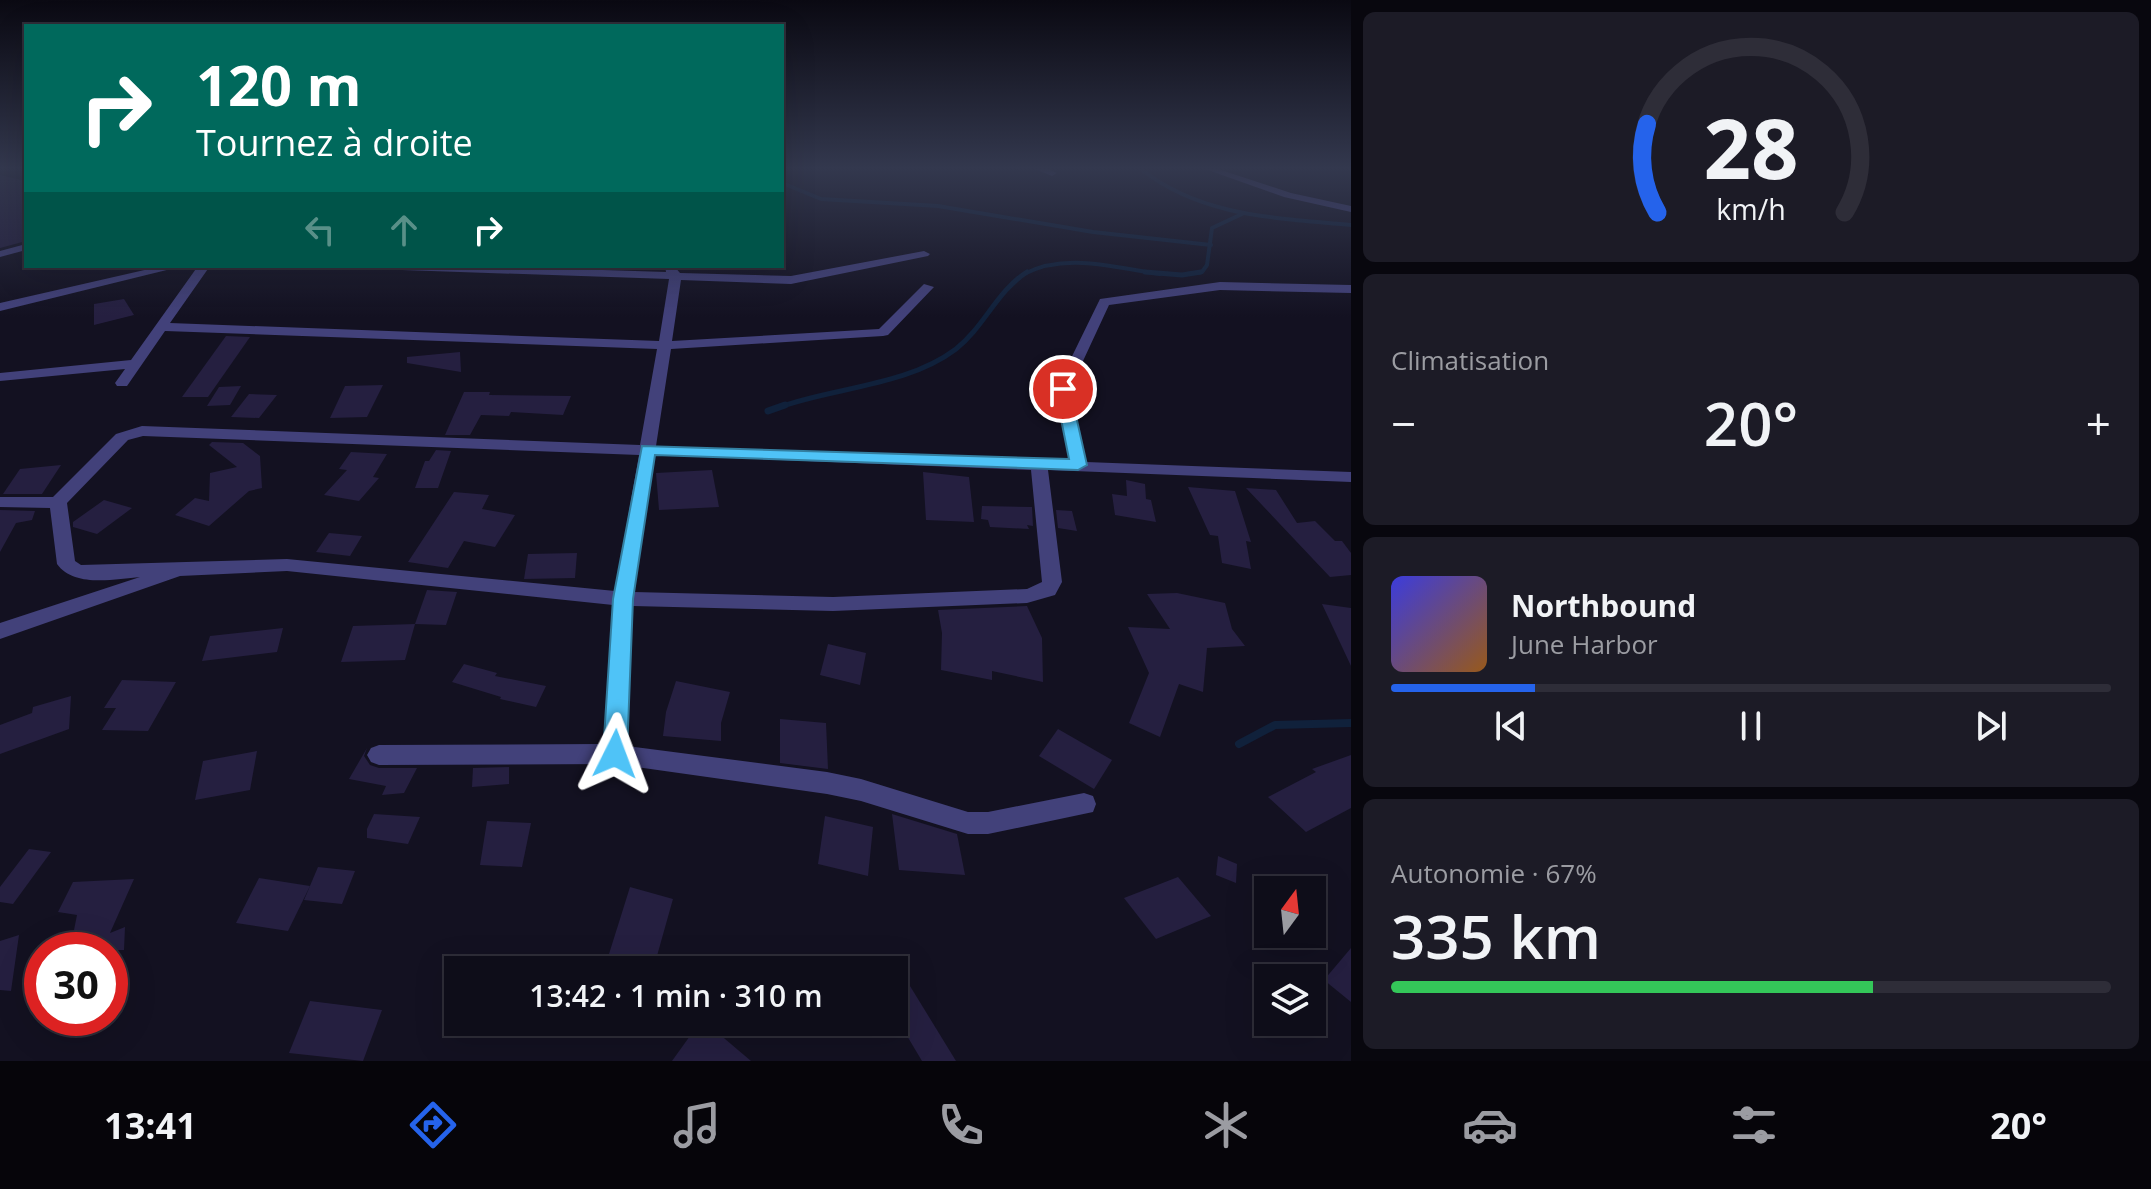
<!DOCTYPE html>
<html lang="fr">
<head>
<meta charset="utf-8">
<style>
	:root { --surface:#0e0d19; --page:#1c1b26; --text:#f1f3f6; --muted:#9b9ca2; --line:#2e2d38; --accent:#2563eb }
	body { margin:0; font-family:"Open Sans",sans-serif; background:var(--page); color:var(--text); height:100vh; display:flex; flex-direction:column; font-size:30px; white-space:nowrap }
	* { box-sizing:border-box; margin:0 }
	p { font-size:26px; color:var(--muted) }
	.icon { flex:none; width:44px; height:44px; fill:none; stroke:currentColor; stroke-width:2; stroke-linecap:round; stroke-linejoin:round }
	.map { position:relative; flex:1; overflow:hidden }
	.sheet { display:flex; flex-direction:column; gap:12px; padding:12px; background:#08070e; width:800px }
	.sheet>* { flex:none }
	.top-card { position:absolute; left:24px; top:24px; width:760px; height:244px; border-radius:0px; box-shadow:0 8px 32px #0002,0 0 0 2px var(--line); background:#00695c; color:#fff; overflow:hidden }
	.needle { width:52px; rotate:15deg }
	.tools { position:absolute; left:1254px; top:876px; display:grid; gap:16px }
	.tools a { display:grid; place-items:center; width:72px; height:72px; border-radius:0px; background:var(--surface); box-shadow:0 8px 32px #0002,0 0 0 2px var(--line); font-size:40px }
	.speed { position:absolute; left:24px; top:932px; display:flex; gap:16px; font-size:40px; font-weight:700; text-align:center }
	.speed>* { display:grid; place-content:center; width:104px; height:104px; border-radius:50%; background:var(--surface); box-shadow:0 8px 32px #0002,0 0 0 2px var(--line); line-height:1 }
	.speed .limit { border:12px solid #d22; background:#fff; color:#111 }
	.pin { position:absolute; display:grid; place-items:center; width:68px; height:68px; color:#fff; margin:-34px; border:4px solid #fff; border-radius:50%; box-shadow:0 2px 8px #0007 }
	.me { position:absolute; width:88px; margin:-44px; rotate:3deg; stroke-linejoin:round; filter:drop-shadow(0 0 6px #0008) }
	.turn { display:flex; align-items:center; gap:28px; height:168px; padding:0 40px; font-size:36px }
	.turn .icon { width:104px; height:104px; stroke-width:2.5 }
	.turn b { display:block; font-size:56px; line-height:68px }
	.lanes { display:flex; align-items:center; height:76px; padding:0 40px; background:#0003; justify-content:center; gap:40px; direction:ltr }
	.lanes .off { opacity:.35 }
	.big { font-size:60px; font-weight:600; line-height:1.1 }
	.sheet .tile { flex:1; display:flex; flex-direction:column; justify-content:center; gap:12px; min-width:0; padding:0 28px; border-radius:12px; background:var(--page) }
	.sheet .dial { align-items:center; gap:0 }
	.dial svg { height:208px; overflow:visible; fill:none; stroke:var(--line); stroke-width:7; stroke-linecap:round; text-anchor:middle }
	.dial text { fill:var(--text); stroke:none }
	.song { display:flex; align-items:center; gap:24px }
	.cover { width:96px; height:96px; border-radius:12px; background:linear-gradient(135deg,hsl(240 70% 55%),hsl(30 70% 35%)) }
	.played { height:8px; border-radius:4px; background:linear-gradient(90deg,var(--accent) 20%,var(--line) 20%) }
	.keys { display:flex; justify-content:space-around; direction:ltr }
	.heat { display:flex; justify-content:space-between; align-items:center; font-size:44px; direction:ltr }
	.charge { height:12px; border-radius:6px; background:linear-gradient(90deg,#34c759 67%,var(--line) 0) }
	.trip { position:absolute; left:444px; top:956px; width:464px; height:80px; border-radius:0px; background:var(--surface); box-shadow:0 8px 32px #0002,0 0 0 2px var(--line); font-weight:600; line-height:80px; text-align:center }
	.tabs { display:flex; height:128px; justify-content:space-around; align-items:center; background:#06050a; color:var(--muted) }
	.tabs .icon { width:56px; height:56px }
	.tabs .current { color:var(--accent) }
	.tabs b { font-size:36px; color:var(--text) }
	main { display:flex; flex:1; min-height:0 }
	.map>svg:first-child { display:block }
</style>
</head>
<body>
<main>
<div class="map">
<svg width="1351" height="1061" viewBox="0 0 1351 1061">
	<rect width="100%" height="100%" fill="#131121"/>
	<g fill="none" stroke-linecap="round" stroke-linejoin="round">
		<g stroke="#10213b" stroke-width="4">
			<path d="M 1141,169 C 1201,217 1278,218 1351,225"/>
			<polyline points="782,183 821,199 938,206 1093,232 1211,245"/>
			<path d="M 1024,274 C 1066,252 1115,268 1160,274"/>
			<polyline points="1187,274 1202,272 1207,265 1212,228 1242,214"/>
		</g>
		<g stroke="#10213b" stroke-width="5">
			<polyline points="1145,272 1182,275 1201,272"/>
			<path d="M 780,407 C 836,387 907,386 956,349 C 984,327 997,291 1027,272"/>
		</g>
		<polyline stroke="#10213b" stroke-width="7" points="768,411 785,405"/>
		<polyline stroke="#10213b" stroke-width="8" points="1239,744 1275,725 1351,723"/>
	</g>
	<g fill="#251f40">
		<polygon points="0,175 26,181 26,241 0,248"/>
		<polygon points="124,299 134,315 94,325 94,304"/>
		<polygon points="226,336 250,337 208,397 182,397"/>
		<polygon points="460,352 461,372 407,363 407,357"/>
		<polygon points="383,385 367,417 330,418 345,386"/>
		<polygon points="241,386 230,405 207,406 219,387"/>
		<polygon points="464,392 490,392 489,395 571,396 563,415 511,412 509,416 481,415 470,435 445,435"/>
		<polygon points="249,394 277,395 259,418 231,417"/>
		<polygon points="212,442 243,443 260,456 262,488 249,491 209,526 175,515 195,498 209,501 210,473 237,467 209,445"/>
		<polygon points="436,450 451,451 438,488 415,488 425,461 429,461"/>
		<polygon points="351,452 387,454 373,477 379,478 359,501 324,495 347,470 339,469"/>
		<polygon points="61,465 42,494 3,494 20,469"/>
		<polygon points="712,470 719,507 659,510 656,473"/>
		<polygon points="923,472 969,477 974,522 926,520"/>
		<polygon points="1126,480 1145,484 1146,499 1151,500 1156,522 1115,515 1112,494 1127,496"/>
		<polygon points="1188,487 1235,491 1251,542 1246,541 1251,569 1222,563 1218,536 1210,535"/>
		<polygon points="1246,488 1276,490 1297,523 1315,521 1335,541 1342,541 1351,553 1351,575 1330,577"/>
		<polygon points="454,492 489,495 482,509 515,515 495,547 464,541 448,568 408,562"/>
		<polygon points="104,500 132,508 97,534 73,527 73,522"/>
		<polygon points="982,506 1032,507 1033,526 1027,525 1029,529 990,527 988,520 981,519"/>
		<polygon points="0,510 35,511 32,520 16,523 0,552"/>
		<polygon points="1056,510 1072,511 1077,531 1058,528"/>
		<polygon points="329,533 362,536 350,556 316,552"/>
		<polygon points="577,553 575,578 524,579 528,554"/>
		<polygon points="427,590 457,592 446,625 415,624"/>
		<polygon points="1177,593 1225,603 1232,629 1245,646 1207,648 1203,692 1179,684 1160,737 1129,723 1149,673 1128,627 1170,629 1147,594"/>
		<polygon points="1322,604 1351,608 1351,666"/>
		<polygon points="1027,606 1042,638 1043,682 992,671 992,680 941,670 942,633 938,610"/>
		<polygon points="415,624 405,660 341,662 353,626"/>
		<polygon points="283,628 277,652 202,661 210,636"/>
		<polygon points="828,644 866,653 860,685 820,675"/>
		<polygon points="464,664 497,673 495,676 546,686 536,707 500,699 501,697 452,682"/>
		<polygon points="122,680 176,682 148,731 102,730 116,708 104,708"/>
		<polygon points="676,681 730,692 721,723 721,741 663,736 666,712"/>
		<polygon points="71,696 69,729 0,754 0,725 32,713 33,707"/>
		<polygon points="780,719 826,723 828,769 780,763"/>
		<polygon points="1058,729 1112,760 1094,789 1039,756"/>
		<polygon points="367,748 364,756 370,765 379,768 417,768 404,793 382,795 386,786 349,779"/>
		<polygon points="257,751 250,790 195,800 203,761"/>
		<polygon points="1351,755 1351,808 1306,832 1268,797 1316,772 1312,769"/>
		<polygon points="509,767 509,784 472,787 473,768"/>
		<polygon points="374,814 420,817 408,844 367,838 367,829"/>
		<polygon points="892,814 957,834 965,875 899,870"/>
		<polygon points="825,816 873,827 868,876 818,864"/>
		<polygon points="487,821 531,823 522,867 480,865"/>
		<polygon points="29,849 51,852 13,904 0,902 0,887"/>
		<polygon points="1218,856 1237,864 1236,883 1216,875"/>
		<polygon points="318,867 355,871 342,904 304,900"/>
		<polygon points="1178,877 1211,916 1156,939 1124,898"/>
		<polygon points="259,878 310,886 288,931 236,923"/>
		<polygon points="134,879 110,933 125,927 124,950 70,950 77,915 58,912 73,882"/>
		<polygon points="630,887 673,899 653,970 604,970"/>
		<polygon points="19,935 11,991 0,990 0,941"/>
		<polygon points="1351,948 1351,1002 1324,980"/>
		<polygon points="910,986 956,1061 922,1061 894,1014 894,994"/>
		<polygon points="310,1001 382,1010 363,1061 289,1053"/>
		<polygon points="700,1022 705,1022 751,1061 672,1061"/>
	</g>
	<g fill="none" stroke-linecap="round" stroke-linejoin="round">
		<g fill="#42417a" fill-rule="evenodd">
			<polygon points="1035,169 1048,169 1057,173 1052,176"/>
			<polygon points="1205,169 1218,169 1291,193 1351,206 1351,212 1284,197"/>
			<polygon points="26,244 26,250 0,257 0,251"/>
			<path d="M 924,251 L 930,254 L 928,256 L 791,284 L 681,280 L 672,341 L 879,329 L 924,284 L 934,287 L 888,335 L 883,336 L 671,349 L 656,446 L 1069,461 L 1056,389 L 1100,299 L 1220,282 L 1351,285 L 1351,293 L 1220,290 L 1109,305 L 1070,389 L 1086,462 L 1351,472 L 1351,482 L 1048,470 L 1062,582 L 1055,595 L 1027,603 L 833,611 L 633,606 L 627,746 L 827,772 L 861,779 L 968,812 L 988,812 L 1084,793 L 1093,796 L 1096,804 L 1093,812 L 988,834 L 968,834 L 861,801 L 827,794 L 615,764 L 379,765 L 371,762 L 367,755 L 371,748 L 379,745 L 604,744 L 613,605 L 287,571 L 180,576 L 0,639 L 0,623 L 140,577 C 115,579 74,588 57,564 L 50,508 L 0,507 L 0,497 L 53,497 L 116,434 L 142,426 L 640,445 L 657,349 L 165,331 L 127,386 L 117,386 L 115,383 L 125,369 L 0,381 L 0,373 L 131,360 L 198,266 L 210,266 L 170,323 L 659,341 L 669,279 L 373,269 L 367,266 L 478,266 L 666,272 L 665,266 L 674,266 L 680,273 L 791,276 ZM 143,436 L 639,455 L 615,591 L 287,559 L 81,565 L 75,561 L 67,503 L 128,440 ZM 655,455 L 1031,470 L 1042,582 L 1027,589 L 833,597 L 634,592 Z"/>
			<polygon points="162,266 183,266 0,311 0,303"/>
		</g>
	</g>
	<linearGradient id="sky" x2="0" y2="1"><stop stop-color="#0a0912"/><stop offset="0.53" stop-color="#33384e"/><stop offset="1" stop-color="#33384e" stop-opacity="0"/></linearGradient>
	<rect width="1351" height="317" fill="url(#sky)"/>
	<polygon fill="#4fc3f7" stroke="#337fa1" stroke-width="2" points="1063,384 1070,389 1087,465 1078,470 655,455 633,599 627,754 623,761 615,764 607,761 603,754 613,599 642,446 1069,459 1055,389"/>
</svg>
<div class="tools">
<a><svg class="needle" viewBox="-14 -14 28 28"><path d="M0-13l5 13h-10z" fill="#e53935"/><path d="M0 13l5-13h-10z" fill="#9b9ca2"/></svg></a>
<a><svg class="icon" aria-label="layers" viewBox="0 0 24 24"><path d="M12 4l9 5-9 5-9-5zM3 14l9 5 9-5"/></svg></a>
</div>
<div class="speed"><div class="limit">30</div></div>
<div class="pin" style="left:1063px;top:389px;background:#d93025"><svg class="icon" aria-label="arrive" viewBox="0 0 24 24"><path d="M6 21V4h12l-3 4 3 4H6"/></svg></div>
<svg class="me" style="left:615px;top:754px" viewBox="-20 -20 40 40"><path d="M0-17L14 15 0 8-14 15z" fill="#4fc3f7" stroke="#fff" stroke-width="4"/></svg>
<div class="trip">13:42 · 1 min · 310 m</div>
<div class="top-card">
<div class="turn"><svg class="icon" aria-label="right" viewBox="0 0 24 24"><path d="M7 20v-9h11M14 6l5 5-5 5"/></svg><div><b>120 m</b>Tournez à droite</div></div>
<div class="lanes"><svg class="icon off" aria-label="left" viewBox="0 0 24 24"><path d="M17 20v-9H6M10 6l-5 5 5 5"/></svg><svg class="icon off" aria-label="ahead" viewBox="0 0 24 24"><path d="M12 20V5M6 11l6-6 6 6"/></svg><svg class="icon" aria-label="right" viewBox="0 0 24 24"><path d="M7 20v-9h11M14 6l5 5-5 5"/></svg></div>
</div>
</div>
<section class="sheet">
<div class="tile dial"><svg viewBox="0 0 100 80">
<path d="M14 69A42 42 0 1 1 86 69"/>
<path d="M14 69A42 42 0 0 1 10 35" stroke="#2563eb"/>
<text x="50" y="56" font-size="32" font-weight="700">28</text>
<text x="50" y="72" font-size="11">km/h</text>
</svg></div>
<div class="tile"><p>Climatisation</p>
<div class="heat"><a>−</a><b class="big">20°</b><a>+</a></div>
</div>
<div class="tile">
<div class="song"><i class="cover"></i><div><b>Northbound</b><p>June Harbor</p></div></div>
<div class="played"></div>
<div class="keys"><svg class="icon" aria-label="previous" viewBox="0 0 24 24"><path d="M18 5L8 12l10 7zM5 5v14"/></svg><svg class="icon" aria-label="pause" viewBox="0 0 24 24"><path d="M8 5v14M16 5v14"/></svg><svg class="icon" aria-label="next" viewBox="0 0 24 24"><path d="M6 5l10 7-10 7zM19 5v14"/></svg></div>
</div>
<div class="tile"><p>Autonomie · 67%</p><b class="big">335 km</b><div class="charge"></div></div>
</section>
</main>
<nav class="tabs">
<b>13:41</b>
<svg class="icon current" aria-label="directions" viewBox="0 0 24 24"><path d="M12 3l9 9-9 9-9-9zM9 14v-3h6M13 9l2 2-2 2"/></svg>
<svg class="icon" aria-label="music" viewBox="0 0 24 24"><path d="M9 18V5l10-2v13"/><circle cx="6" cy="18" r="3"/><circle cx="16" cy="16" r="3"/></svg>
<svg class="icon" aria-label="phone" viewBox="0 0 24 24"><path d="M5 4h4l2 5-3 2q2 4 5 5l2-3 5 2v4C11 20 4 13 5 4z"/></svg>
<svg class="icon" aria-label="climate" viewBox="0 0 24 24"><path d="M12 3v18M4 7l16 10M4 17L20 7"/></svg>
<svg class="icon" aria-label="car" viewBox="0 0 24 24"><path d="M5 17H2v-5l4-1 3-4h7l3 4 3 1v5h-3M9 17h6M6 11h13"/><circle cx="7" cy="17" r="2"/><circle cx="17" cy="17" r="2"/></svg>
<svg class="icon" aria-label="filters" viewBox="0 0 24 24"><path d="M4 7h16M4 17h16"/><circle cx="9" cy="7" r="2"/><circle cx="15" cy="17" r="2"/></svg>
<b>20°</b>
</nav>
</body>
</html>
